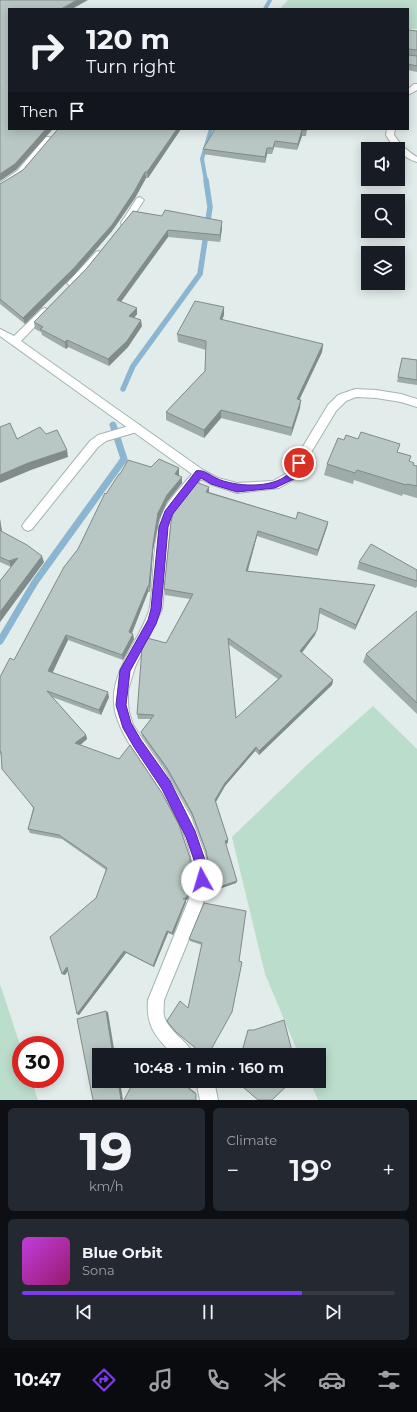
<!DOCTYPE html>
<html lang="en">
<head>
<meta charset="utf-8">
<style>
	:root { --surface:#171b24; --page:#242831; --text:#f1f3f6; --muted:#9ea1a6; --line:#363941; --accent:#7c3aed }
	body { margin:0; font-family:Montserrat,sans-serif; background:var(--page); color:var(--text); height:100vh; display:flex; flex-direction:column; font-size:15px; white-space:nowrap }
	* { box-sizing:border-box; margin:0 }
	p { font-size:13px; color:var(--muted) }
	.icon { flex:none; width:22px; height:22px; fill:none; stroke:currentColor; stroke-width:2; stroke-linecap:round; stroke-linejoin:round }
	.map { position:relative; height:1100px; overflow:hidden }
	.details { display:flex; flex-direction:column; gap:8px; padding:8px; background:#0d0f14; flex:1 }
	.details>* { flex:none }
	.hud { position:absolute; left:8px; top:8px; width:401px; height:122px; border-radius:0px; box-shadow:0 2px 10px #0003; background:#171b24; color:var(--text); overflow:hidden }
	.buttons { position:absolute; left:361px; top:142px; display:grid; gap:8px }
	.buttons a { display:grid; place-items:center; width:44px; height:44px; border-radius:0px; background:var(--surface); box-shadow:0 2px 10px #0003; font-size:20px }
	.speed { position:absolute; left:12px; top:1036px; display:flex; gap:8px; font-size:20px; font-weight:700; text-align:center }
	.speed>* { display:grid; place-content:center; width:52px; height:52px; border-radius:50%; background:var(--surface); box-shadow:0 2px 10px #0003; line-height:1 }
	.speed .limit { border:6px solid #d22; background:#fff; color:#111 }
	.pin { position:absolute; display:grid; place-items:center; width:34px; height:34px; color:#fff; margin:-17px; border:2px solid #fff; border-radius:50%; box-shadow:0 1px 4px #0007 }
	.me { position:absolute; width:44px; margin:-22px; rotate:354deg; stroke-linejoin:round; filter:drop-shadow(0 0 3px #0008) }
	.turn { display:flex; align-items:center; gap:14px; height:84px; padding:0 12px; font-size:18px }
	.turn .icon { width:52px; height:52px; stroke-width:2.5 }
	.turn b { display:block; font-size:28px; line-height:34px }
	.then { display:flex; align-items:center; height:38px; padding:0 12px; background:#0003; gap:8px; font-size:15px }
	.big { font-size:30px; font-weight:600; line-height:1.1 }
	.details .tile { flex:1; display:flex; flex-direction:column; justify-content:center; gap:6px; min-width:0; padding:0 14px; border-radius:6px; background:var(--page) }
	.details .dial { align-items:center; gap:0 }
	.dial b { font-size:52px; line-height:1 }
	.song { display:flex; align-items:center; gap:12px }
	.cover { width:48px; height:48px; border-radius:6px; background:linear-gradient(135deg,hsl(290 70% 55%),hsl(320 70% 35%)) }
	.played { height:4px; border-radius:2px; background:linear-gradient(90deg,var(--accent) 75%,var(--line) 75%) }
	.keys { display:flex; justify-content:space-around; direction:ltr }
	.heat { display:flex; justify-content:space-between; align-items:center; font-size:22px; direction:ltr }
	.details .tiles { flex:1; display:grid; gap:8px; grid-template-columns:1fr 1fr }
	.tile:last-child { grid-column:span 2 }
	.trip { position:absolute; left:92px; top:1048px; width:234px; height:40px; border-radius:0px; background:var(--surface); box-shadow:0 2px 10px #0003; font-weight:600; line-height:40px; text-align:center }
	.menu { display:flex; height:64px; justify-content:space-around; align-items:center; background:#090b0e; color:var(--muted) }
	.menu .icon { width:28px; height:28px }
	.menu .active { color:var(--accent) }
	.menu b { font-size:18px; color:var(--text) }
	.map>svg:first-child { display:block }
</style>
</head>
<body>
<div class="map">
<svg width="417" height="1100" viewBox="0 0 417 1100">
	<rect width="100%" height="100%" fill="#e2ecea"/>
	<g fill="#bdc">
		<polygon points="288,0 417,0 417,29 408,29 408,9 280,9"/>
		<polygon points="373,706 417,749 417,1100 318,1100 310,1081 319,1081 319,1055 299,1055 265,974 232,837 308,764"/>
		<polygon points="0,984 21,1048 21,1079 31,1079 38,1100 0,1100"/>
	</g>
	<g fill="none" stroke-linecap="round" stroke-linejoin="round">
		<g stroke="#8bb6d1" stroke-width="4">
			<polyline points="265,9 270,0"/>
			<polyline points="206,181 202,159 211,129"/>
		</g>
		<polyline stroke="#8bb6d1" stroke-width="5.5" points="123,389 133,366 200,274 210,207 206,180"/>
		<polyline stroke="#8bb6d1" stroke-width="7" points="0,641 35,582 124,459 113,425"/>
		<defs>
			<polygon id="lane" points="136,424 140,425 141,428 140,431 106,441 98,447 32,529 28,531 24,529 22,526 24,523 90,441 98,435"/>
			<g id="street">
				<polygon points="414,84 417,84 417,90 408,95 408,89"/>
				<path d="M 387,129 L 395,129 L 394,135 C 400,144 407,151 417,157 L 417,162 C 403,158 393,147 386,135 Z"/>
				<polygon points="46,137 49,137 53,139 23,175 0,189 0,183 17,171"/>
				<polygon points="140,197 144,200 129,223 128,225 122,225 121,223 137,198"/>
				<polygon points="99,251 103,254 102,256 75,285 69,285 67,283 69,281 96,252"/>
				<path d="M 45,308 L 50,311 L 48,313 L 21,341 L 203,470 L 218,478 L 237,483 L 273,481 L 287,473 L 328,405 L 338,395 L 355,389 L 376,390 L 401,394 L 417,399 L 417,407 L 401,402 L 376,398 L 356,397 L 346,401 L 336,411 L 295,479 L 279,488 L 237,493 L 210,484 L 201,479 L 173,515 L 170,527 L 162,609 L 135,667 L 128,690 L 128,704 L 129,712 L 133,725 L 166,773 L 191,817 L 205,854 L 208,869 L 209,881 L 202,907 L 164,1000 C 164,1005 163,1011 164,1016 C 169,1032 187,1040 194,1055 L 173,1055 C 156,1036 146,1028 148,1000 L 191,894 C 202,850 169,803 145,767 C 134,751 122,735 116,715 C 105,677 138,644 149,611 C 151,604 151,596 152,590 C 154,567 154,532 163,512 C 168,500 183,485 192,474 L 0,336 L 0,329 L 14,336 L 42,309 Z"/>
				<polygon points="196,1081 214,1081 218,1100 200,1100"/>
			</g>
		</defs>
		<use href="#lane" stroke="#a5b4b2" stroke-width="2"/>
		<use href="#street" stroke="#a5b4b2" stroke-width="2"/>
		<use href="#lane" fill="#fff" fill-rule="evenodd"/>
		<use href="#street" fill="#fff" fill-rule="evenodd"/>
	</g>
	<g fill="#9eaba9" fill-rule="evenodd">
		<polygon points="408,30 417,31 417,56 408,55 417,56 417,72 408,70"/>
		<polygon points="58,129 181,129 148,178 146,178 135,198 112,231 75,274 25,324 0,304 0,184 23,170"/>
		<polygon points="307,129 306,136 302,136 297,150 274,147 272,154 267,154 265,163 203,154 203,149"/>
		<polygon points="133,211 222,228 220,242 168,237 121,302 137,308 137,314 134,318 142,326 128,347 109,366 68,347 66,349 42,335 41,332 35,329 34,322 87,268"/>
		<polygon points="224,307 224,315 222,320 323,344 322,352 299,400 300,408 291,436 221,418 204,438 166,420 166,412 205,371 206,350 178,342 177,334"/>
		<polygon points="402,358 417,360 417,385 397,382"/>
		<polygon points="358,439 400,444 397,452 413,465 417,466 417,498 403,494 402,496 354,480 353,484 324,475 327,464 344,440"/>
		<polygon points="151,467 179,468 179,476 182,483 167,502 159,520 153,550 150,592 148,592 132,633 134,639 123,660 68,640 52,672 109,697 101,715 52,697 86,735 87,739 80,745 190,858 192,877 190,894 187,900 186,900 186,902 173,935 168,933 154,967 126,953 79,1015 77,1014 68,970 65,975 62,974 96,898 106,870 62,839 30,833 28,829 33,808 0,753 0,677 14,660 78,549 106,494 120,474"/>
		<path d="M 209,492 L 296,519 L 328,522 L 327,527 L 317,556 L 257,536 L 248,571 L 375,585 L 355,630 L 319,613 L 315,635 L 302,653 L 333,680 L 332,685 L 259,755 L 255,751 L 225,786 L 216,802 L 228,840 L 228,843 L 225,844 L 237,881 L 236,883 L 207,893 L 210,880 L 209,869 L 206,853 L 192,816 L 167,772 L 142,736 L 141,732 L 151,719 L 138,719 L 137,714 L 166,643 L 190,599 L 165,595 L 164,589 ZM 228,644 L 278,679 L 236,718 Z"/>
		<polygon points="0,519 2,532 44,562 0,622 0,581 11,567 0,562"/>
		<polygon points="359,562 417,570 417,586 416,588 357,569"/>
		<polygon points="417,611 417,714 363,662 366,654"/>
		<polygon points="246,911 188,1008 202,945 190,941 189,939"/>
		<polygon points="248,1030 293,1055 241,1055"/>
	</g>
	<g fill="#818b89">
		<polygon points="77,0 88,0 72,9 61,9"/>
		<polygon points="46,129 53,129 16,170 0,181 0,174"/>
		<polygon points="177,129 181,129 148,178 147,172"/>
		<polygon points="302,130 302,136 297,150 298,144"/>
		<polygon points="275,141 274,147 272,154 273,148"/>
		<polygon points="267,148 267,154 265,163 265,157"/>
		<polygon points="145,172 146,178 135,198 112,231 75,274 25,324 23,318"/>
		<polygon points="222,221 222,228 220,242 220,235"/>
		<polygon points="168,230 168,237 117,307 117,300"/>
		<polygon points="224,307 224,315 219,327 220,319"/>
		<polygon points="137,308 137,314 130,323 129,316"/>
		<polygon points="141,320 142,326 128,347 109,366 108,359"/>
		<polygon points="67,340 68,347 66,349 65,342"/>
		<polygon points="323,344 322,352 296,407 297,399"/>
		<polygon points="301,400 300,408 291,436 292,428"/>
		<polygon points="221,410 221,418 204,438 204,430"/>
		<polygon points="67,450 68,457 31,470 0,483 0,475 28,463"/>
		<polygon points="179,468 179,475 175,481 175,474"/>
		<polygon points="182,477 182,483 167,502 159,520 153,550 150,592 149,586 153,544 158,513 167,495"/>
		<polygon points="209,487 209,493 206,492"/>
		<polygon points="0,519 3,538 1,531 0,527"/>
		<polygon points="328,522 327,527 317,556 318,550"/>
		<polygon points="258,531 257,536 246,576 246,571"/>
		<polygon points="42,556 44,562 0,622 0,612"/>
		<polygon points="18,558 11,567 9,561"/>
		<polygon points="375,585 373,590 355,630 356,625"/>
		<polygon points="148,586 148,592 130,638 129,632"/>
		<polygon points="317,630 315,635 299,656 300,651"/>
		<polygon points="133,634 134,639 123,660 122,655"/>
		<polygon points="66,635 68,640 51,676 48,671"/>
		<polygon points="333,680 332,685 259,755 259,751"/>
		<polygon points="108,692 109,697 101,715 99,710"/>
		<polygon points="86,735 87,739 77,748 75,743"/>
		<polygon points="256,747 255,751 225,786 215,803 215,800 225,783"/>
		<polygon points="228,840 228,843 224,844 225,841"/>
		<polygon points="191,875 192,877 190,894 187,900 186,900 186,902 173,935 172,933 183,899"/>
		<polygon points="237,881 236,883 207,893 207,891"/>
		<polygon points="167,931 168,933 154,967 153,966"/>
		<polygon points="124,951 126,953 79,1015 77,1014"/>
		<polygon points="67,967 70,968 65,975 62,974"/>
		<polygon points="106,1011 108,1012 115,1055 113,1055"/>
		<polygon points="118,1081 120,1081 123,1100 121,1100"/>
		<polygon points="179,1081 180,1081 196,1093 196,1100"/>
	</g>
	<g fill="#b8c7c4" stroke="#818b89" fill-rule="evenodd">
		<polygon points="0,0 77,0 61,9 9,9 9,79 8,81 9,82 9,129 46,129 15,164 0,174"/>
		<polygon points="408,30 417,31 417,50 408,49 408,55 417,56 417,66 408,64"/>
		<polygon points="58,129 177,129 147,172 145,172 134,192 112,225 74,268 23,318 0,299 0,184 23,170"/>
		<polygon points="215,129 307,129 307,130 302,130 298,144 275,141 273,148 267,148 265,157 203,149"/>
		<polygon points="165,210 222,221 220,235 168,230 117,300 137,308 129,316 141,320 127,341 108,359 67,340 65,342 40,329 43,327 34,322 87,268 133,211 162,216"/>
		<polygon points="195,301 224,307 220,319 323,344 297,399 301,400 292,428 221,410 204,430 166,412 205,371 206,341 177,334"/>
		<polygon points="402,358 417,360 417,380 398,377"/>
		<polygon points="10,423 17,439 40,427 46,434 57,430 67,450 28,463 0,475 0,427"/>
		<polygon points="361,432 400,444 397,452 411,456 409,461 414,463 413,465 417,466 417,486 407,484 406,485 357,470 355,473 327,464 338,438 344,440 346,435 358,439"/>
		<polygon points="159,459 179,468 175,474 182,477 167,495 158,513 153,544 149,586 148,586 129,632 133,634 122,655 66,635 48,671 108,692 99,710 47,691 86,735 75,743 119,759 130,745 162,793 179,825 190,858 191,875 189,891 187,897 183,899 186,899 172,933 167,931 153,966 124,951 77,1014 67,967 62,974 50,937 96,898 107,868 59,835 28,829 34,808 2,769 1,752 0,751 0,677 10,658 14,660 64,567 78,549 105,493 106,494 119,474 120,474 128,460 151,467"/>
		<path d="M 196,482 L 209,487 L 206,492 L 296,519 L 298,512 L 328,522 L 318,550 L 258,531 L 246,571 L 375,585 L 356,625 L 320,608 L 317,630 L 300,651 L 333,680 L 259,751 L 256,747 L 225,783 L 215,800 L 228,840 L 225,841 L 237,881 L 207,891 L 210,879 L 209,866 L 206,851 L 192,813 L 167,768 L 141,732 L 154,715 L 137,714 L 142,648 L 147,638 L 166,643 L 193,594 L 164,589 L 171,522 L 174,510 ZM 228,638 L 282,676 L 236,718 Z"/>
		<polygon points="0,527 1,531 27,545 42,556 0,612 0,581 18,558 9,561 0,557"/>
		<polygon points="371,544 417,570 417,581 359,562"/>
		<polygon points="417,611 417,703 366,654"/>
		<polygon points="204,903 246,911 239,961 242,962 232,1012 208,1055 204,1055 176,1032 167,1021 180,1001 188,1008 202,943 189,939"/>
		<polygon points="106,1011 113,1055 99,1055 99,1081 118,1081 121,1100 93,1100 77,1019"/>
		<polygon points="284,1020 293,1055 241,1055 248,1030 254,1030"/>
		<polygon points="134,1081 179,1081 196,1094 196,1100 124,1100"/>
		<polygon points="236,1081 292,1081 272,1100 258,1100"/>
	</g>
	<path fill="#7c3aed" stroke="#51269a" d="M 299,459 L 303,463 L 294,479 L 275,488 L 237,492 L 211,484 L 201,478 L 172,515 L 168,527 L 161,609 L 156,624 L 130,671 L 126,705 L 131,723 L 141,740 L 170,781 L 195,831 L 205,860 L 207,880 L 206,884 L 202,886 L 197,884 L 194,860 L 186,837 L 162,789 L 134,747 L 123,728 L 116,705 L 120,670 L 148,620 L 151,609 L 159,527 L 165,511 L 196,471 C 203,469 210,475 216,478 C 234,487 273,489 288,474 C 291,470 293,464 296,460 Z"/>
</svg>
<div class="buttons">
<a><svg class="icon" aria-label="sound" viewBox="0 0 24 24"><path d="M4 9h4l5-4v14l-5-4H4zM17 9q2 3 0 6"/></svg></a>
<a><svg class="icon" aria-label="search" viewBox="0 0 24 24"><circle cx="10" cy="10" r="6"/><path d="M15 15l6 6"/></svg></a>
<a><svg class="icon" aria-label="layers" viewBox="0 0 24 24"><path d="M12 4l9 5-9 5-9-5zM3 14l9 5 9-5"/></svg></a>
</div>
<div class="speed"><div class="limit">30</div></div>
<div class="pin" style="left:299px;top:463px;background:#d93025"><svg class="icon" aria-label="arrive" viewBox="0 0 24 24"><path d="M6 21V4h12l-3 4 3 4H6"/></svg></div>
<svg class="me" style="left:202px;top:880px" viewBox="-20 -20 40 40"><circle r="19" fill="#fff"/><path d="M0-13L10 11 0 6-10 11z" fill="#7c3aed"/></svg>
<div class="trip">10:48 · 1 min · 160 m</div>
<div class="hud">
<div class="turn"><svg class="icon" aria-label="right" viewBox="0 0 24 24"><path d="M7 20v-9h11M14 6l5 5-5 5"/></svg><div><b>120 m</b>Turn right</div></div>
<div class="then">Then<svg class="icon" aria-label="arrive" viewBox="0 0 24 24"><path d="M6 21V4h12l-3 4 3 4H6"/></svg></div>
</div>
</div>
<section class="details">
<div class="tiles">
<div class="tile dial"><b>19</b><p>km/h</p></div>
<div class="tile"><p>Climate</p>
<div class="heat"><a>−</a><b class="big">19°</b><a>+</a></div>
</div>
<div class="tile">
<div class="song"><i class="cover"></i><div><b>Blue Orbit</b><p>Sona</p></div></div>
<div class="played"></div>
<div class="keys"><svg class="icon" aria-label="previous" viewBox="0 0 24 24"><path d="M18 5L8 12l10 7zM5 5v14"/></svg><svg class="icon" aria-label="pause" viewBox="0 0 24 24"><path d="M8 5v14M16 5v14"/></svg><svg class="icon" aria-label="next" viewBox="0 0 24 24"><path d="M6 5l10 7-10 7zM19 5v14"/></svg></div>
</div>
</div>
</section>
<nav class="menu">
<b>10:47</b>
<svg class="icon active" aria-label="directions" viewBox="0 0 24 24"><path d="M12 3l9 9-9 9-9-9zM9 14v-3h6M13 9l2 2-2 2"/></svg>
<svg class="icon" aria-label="music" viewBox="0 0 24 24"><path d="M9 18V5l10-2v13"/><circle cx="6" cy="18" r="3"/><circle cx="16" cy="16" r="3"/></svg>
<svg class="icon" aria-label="phone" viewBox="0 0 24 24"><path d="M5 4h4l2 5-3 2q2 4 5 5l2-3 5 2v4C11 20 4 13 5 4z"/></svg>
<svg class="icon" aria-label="climate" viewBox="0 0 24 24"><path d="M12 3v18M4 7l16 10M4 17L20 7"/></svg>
<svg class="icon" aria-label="car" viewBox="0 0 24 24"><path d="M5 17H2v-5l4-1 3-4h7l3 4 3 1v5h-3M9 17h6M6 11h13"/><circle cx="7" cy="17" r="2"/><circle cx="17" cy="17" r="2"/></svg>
<svg class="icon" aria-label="filters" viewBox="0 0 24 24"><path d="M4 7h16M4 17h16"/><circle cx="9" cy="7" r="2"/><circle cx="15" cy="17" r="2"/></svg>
</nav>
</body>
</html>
